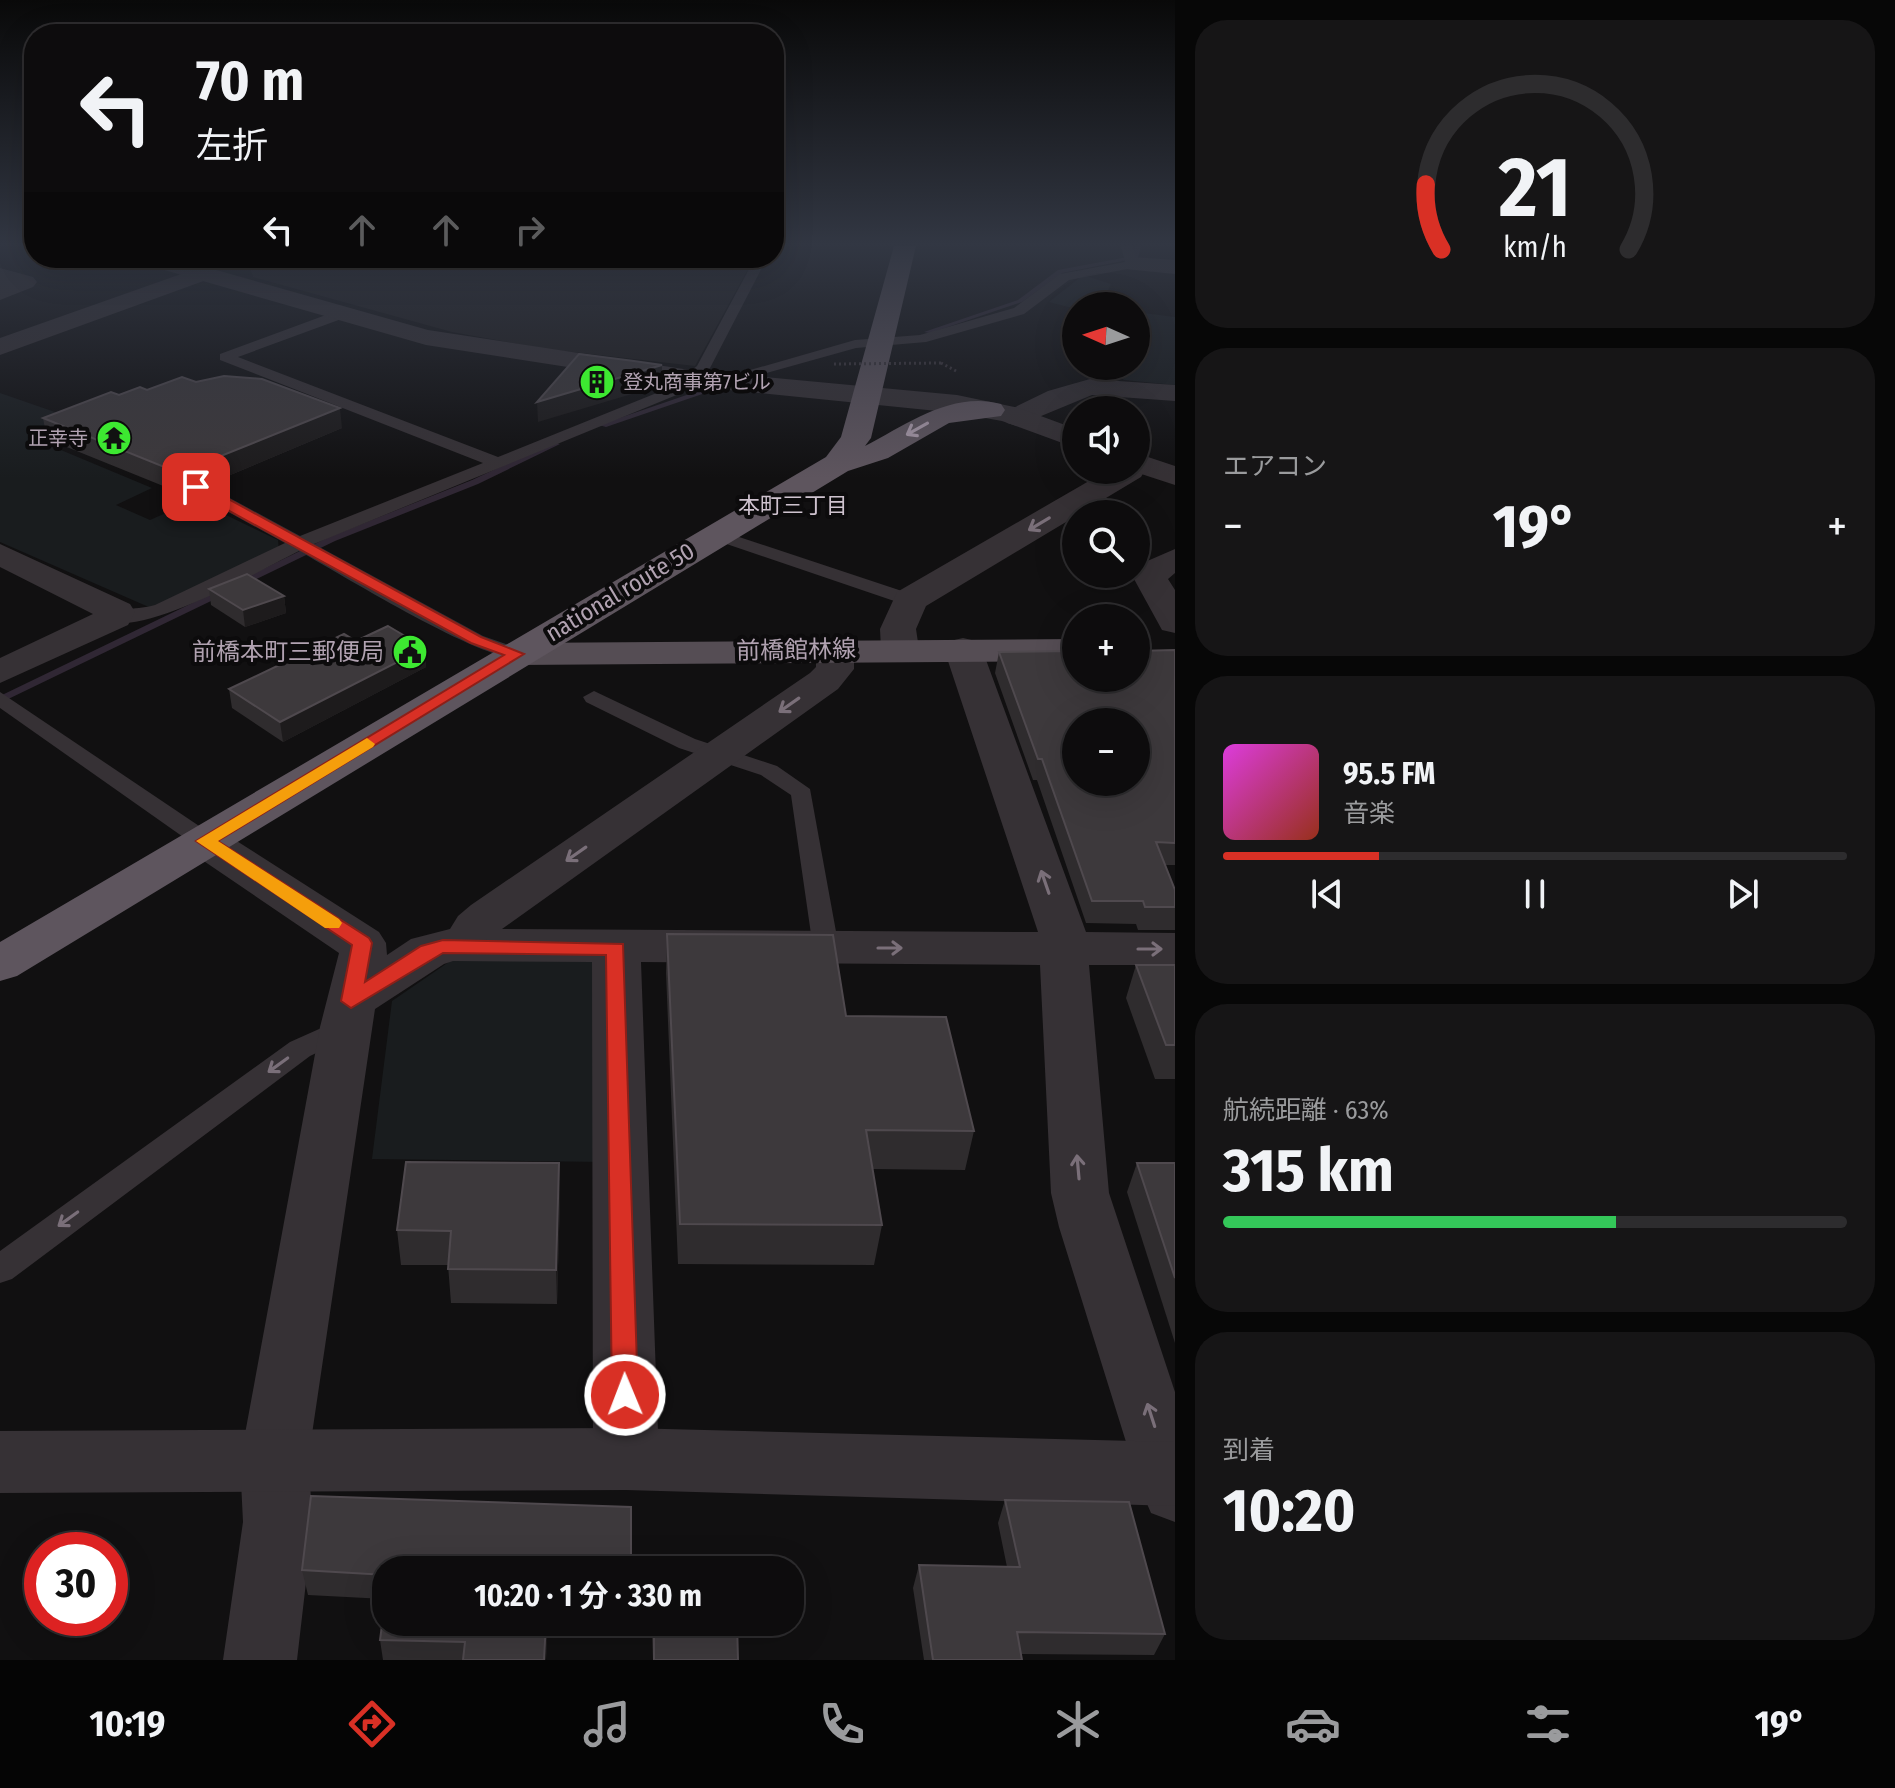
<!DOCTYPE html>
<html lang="ja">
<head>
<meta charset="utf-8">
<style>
	:root { --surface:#0d0c0d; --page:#161516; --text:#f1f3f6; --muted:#9a9b9d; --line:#2d2c2e; --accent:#d93025 }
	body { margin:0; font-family:"Fira Sans Condensed","Noto Sans JP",sans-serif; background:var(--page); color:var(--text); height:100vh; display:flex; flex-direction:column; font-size:30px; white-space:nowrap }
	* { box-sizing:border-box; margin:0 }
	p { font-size:26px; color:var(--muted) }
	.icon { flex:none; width:44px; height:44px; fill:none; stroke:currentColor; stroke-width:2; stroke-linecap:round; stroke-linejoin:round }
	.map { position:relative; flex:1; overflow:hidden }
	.side { display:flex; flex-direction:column; gap:20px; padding:20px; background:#070707; width:720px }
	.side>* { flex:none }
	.top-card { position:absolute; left:24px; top:24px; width:760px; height:244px; border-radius:32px; box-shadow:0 8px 32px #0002,0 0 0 2px var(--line); background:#0d0c0d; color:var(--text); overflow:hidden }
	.needle { width:52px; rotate:273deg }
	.fabs { position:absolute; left:1062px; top:292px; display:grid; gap:16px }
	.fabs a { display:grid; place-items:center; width:88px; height:88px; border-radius:50%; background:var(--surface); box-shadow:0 8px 32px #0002,0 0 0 2px var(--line); font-size:40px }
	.speed { position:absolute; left:24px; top:1532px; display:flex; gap:16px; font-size:40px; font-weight:700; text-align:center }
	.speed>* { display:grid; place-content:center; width:104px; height:104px; border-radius:50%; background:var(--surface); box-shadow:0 8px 32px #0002,0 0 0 2px var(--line); line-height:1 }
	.speed .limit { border:12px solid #d22; background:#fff; color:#111 }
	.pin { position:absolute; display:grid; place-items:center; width:68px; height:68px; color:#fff; margin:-34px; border-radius:16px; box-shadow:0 4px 12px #0006 }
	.me { position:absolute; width:88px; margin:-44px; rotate:359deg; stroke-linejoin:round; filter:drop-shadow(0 0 6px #0008) }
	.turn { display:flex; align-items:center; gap:28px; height:168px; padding:0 40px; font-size:36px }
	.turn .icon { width:104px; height:104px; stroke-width:2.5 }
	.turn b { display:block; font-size:56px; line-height:68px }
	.lanes { display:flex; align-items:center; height:76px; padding:0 40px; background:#0003; justify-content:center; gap:40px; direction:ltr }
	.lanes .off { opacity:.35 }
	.big { font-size:60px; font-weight:700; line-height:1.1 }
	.side .widget { flex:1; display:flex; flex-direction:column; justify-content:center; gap:12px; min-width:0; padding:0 28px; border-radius:32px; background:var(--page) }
	.side .dial { align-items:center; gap:0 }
	.dial svg { height:208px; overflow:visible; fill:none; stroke:var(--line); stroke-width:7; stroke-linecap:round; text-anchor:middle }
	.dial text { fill:var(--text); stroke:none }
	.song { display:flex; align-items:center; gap:24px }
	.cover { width:96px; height:96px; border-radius:12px; background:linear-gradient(135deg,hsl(300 70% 55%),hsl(10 70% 35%)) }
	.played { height:8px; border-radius:4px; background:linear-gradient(90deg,var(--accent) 25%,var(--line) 25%) }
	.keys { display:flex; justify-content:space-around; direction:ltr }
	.heat { display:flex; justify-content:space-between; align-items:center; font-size:44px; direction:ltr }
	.charge { height:12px; border-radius:6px; background:linear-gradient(90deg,#34c759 63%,var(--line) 0) }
	.trip { position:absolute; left:372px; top:1556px; width:432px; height:80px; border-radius:32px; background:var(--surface); box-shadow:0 8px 32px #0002,0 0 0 2px var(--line); font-weight:700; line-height:80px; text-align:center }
	.tabs { display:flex; height:128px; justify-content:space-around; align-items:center; background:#050505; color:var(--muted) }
	.tabs .icon { width:56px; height:56px }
	.tabs .selected { color:var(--accent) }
	.tabs b { font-size:36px; color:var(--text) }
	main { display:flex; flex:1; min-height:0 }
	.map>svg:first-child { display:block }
</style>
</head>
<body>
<main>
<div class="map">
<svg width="1175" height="1660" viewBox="0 0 1175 1660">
	<rect width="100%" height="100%" fill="#111011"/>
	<polygon fill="#1e1c1d" points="269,258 754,258 695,366 546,349 452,332 253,277 250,267"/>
	<g fill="#191c1e">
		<polygon points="1083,275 1111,284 1104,299 1124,306 1076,309 1049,302"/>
		<polygon points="1136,312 1175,317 1175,385 1124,380 1109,366 1136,366"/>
		<polygon points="0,393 81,421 37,440 152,488 116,505 150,520 195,500 278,540 279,550 151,608 0,542"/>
		<polygon points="459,955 585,956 603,967 604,1162 372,1159 392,1001"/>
	</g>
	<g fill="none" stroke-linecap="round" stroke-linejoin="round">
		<g fill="#302734" fill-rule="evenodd">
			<polygon points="1135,246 1141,246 1138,258 1062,273 1022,302 930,333 924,332 1018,300 1058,270 1133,256"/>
			<polygon points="707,388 714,390 606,427 599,425"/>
			<polygon points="553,442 560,444 478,484 335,541 0,703 0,696 329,537 472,480"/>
		</g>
		<polyline stroke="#3d373d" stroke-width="3" stroke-dasharray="2 3" stroke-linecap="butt" points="941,363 958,372"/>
		<g fill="#363135" fill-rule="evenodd">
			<polygon points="1121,246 1133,246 1138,267 1069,280 1024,314 926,342 856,348 720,386 712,381 855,340 920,335 1014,308 1060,274 1125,262"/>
			<path d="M 755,258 L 767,258 L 710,368 L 679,394 L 314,544 L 483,636 L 523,650 L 526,654 L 523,658 C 490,667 336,571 299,551 C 268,566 130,645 105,617 C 116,607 140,610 155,605 L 285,543 L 190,491 L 190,483 L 202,483 L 300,536 L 483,463 L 220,360 L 220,354 L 334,312 L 344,312 L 344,318 L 238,357 L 498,457 L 669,388 L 697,366 Z"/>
			<polygon points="715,529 917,596 920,600 910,606 903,604 709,538 709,530"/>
			<polygon points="594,691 695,739 777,766 810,789 839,948 835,954 817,954 813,948 791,795 761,775 679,748 586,702 583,697"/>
			<polygon points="0,692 214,836 217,841 214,846 196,846 0,708"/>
			<polygon points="346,1017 356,1020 360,1027 356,1034 310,1056 12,1279 0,1283 0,1251 290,1042"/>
		</g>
		<g fill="#363135" fill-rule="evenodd">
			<polygon points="1133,257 1175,260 1175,274 1125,269 1121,264"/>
			<polygon points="201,267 209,269 213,274 209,279 0,355 0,338"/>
			<polygon points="0,268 33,277 37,282 33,287 0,300"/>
			<polygon points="1090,379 1175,385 1175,401 1092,395 1017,426 1007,423 1003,417 1007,411 1048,391"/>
			<polygon points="1136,462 1145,470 1141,477 926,606 916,629 919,649 913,657 900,660 887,657 881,649 880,629 897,592 1108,470 1136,470"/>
			<polygon points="0,544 130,604 135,612 128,625 0,683 0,658 93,614 0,567"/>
			<polygon points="1175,549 1175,573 1168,579 1175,590 1175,633 1162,630 1134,579 1145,562"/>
			<polygon points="963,638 976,641 982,649 1086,932 1175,933 1175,965 1089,965 1109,1193 1175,1392 1175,1522 1151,1513 1141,1490 1059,1227 1051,1193 1040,965 641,962 659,1459 650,1481 626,1490 602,1481 593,1459 592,962 453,961 444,964 375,1009 308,1461 313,1522 297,1660 223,1660 243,1522 240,1461 320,1027 339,953 189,851 183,841 189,831 205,827 221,831 379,932 386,943 387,955 411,939 450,929 458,916 471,905 810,673 816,667 816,650 822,642 835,639 848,642 854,650 854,669 838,689 502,929 1038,932 944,649 950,641"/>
		</g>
		<g fill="#363135" fill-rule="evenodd">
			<polygon points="136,258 174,258 428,330 690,370 957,395 1019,408 1076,429 1076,448 1002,421 957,413 690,386 426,345 140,263"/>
			<polygon points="1136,453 1175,466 1175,485 1129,470 1136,470"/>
			<polygon points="626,1428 1175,1442 1175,1506 626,1490 0,1493 0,1431"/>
		</g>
		<polygon fill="#554d54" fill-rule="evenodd" points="1076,639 1076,661 516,665 503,662 497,654 503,646 516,643"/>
		<path fill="#5e555e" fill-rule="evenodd" d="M 894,246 L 916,246 L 871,438 L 865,446 C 908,424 951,391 1001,404 L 1005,410 L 1001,416 L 949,423 L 888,458 L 848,471 L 17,976 L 0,981 L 0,942 L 826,457 L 841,437 Z"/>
		<polyline stroke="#3d373d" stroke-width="3" stroke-dasharray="2 3" stroke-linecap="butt" points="834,364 941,363"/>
	</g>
	<g fill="#2f2c2e">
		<polygon points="196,382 342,428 209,484 188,481 188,492 183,494 47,439 43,418 119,395"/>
		<polygon points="209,589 284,596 286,613 245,627 211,605"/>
		<polygon points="356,641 425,648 426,667 283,742 232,708 229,689"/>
		<polygon points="1175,650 1175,865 1165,865 1175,890 1175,930 1138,930 1136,924 1086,923 1037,780 1033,780 995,673 999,652"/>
		<polygon points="667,934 846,1016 974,1131 965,1170 872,1169 882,1225 874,1265 678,1264 666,973"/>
		<polygon points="1136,965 1175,965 1175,1079 1155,1079 1126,998"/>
		<polygon points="1137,1163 1175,1163 1175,1343 1127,1192"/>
		<polygon points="560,1197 557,1304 451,1303 448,1265 401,1265 397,1230"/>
		<polygon points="1005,1500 1165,1634 1154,1655 1021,1654 1022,1660 924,1660 913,1588 919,1565 1007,1567 998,1523"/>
		<polygon points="302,1570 386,1570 386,1622 737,1622 738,1660 653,1660 652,1635 547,1632 546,1660 383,1660 380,1640 385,1599 308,1595"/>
	</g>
	<g fill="#1d1b1c">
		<polygon points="662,365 662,385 538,422 537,402"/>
		<polygon points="340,408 342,428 209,484 206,462"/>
		<polygon points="184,460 188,481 188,492 183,494 179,473"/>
		<polygon points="284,596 286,613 245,627 243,610"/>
		<polygon points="425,648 426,667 283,742 280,722"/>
		<polygon points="559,1163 560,1197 557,1304 556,1270"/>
		<polygon points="546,1622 547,1622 547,1632 546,1660 544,1660"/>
	</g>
	<g fill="#3d393c" stroke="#4f494e" stroke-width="2" fill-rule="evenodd">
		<polygon points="579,354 634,361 662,365 537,402"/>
		<polygon points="224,376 262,379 340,408 206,462 184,460 184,471 179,473 43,418 111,392 119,395 140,387 147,390 182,377 196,382"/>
		<polygon points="247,574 284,596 243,610 209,589"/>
		<polygon points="388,626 425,648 280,722 229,689 344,634 356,641"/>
		<path d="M 1175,650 L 1175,843 L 1156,842 L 1175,890 L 1175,907 L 1145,907 L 1143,901 L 1092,901 L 1042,759 L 1038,759 L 999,652 L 1076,651 L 1076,678 L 1136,678 L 1136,651 ZM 1076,722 L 1136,722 L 1136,782 L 1076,782 Z"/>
		<polygon points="667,934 833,935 846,1016 946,1017 974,1131 866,1130 882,1225 680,1224"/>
		<polygon points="1136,965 1175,965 1175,1045 1166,1045"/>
		<polygon points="406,1162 559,1163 556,1270 448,1269 451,1231 397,1230"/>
		<polygon points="1137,1163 1175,1163 1175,1278"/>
		<polygon points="311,1496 631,1507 631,1560 734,1561 734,1570 386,1570 386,1575 302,1570"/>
		<polygon points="1005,1500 1129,1502 1165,1634 1017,1632 1022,1660 933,1660 919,1565 1020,1567"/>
		<polygon points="386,1595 386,1622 546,1622 544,1660 463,1660 465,1642 380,1640"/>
		<polygon points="654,1622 737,1622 738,1660 654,1660"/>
	</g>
	<defs><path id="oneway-shaft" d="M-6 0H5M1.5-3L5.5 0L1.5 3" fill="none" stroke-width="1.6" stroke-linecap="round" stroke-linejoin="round" transform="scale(2)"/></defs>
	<use stroke="#a99aa9" href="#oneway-shaft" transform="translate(917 429) rotate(151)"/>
	<g stroke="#7a6f79">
		<use href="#oneway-shaft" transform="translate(1039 524) rotate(149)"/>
		<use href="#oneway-shaft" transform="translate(789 705) rotate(145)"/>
		<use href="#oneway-shaft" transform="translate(576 854) rotate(145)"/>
		<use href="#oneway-shaft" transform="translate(1045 882) rotate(-109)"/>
		<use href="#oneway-shaft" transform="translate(890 948)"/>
		<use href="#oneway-shaft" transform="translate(1150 949)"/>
		<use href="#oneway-shaft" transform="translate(278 1065) rotate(144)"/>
		<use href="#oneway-shaft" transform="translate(1078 1167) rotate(-95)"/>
		<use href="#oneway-shaft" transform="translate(68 1219) rotate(144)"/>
		<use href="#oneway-shaft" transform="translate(1151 1415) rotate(-108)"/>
	</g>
	<linearGradient id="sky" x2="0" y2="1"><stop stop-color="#090909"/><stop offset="0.51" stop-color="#323743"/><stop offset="1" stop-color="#323743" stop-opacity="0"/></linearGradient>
	<rect width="1175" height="478" fill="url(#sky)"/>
	<polygon fill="#d93025" stroke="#8d1f18" stroke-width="2" points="191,484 201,484 481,637 524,654 218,841 369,938 372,943 365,982 421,946 443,940 623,944 638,1395 634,1404 625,1407 616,1404 612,1395 606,955 443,953 351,1008 341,1001 352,945 196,841 504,655 471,643 191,490"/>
	<polygon fill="#f59e0b" points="367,738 375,744 373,747 218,841 339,919 342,923 339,928 325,928 196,841"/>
	<defs>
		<symbol id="building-disc" viewBox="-11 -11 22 22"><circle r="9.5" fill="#3de831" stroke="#0c0b0c"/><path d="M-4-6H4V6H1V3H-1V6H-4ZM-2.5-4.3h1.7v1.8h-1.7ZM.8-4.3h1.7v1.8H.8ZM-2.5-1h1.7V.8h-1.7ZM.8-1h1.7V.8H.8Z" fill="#111"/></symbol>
		<symbol id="temple-disc" viewBox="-11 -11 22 22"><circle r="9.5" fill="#3de831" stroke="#0c0b0c"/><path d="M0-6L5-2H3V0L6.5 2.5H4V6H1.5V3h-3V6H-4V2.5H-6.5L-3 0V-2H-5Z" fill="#111"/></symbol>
		<symbol id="civic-disc" viewBox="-11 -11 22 22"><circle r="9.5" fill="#3de831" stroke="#0c0b0c"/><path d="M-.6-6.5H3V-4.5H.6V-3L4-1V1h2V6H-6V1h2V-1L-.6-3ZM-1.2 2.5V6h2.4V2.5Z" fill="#111"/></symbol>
	</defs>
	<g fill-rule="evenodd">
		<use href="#building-disc" x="577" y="362" width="40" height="40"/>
		<use href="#temple-disc" x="94" y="418" width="40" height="40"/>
		<use href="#civic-disc" x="390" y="632" width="40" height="40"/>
	</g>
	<g text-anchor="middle" stroke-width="8" stroke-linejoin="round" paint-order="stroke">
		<g font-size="20" fill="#b1a2b1" stroke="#0c0b0c" text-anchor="start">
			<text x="623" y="389">登丸商事第7ビル</text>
			<text x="88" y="445" text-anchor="end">正幸寺</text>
		</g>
		<g font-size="22" fill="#cec2ce" stroke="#0c0b0c">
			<text x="793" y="513">本町三丁目</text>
		</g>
		<g font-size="24" fill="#b1a2b1" stroke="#0c0b0c">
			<text transform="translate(620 592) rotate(-31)" y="8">national route 50</text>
			<text transform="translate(796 650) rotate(-1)" y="8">前橋館林線</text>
		</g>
		<g font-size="24" fill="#b1a2b1" stroke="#0c0b0c" text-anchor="end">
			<text x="384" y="660">前橋本町三郵便局</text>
		</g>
	</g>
</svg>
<div class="fabs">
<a><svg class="needle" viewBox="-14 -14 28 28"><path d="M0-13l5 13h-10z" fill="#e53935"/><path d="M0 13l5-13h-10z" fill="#9a9b9d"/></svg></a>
<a><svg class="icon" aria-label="sound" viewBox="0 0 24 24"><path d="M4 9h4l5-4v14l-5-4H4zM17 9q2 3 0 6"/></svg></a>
<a><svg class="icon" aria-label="search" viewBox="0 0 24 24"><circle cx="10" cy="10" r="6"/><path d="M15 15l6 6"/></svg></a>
<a>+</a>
<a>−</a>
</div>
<div class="speed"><div class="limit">30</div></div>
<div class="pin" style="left:196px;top:487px;background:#d93025"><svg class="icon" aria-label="arrive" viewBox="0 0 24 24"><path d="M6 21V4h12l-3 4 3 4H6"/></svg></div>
<svg class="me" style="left:625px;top:1395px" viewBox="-20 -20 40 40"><circle r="17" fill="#d93025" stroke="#fff" stroke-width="3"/><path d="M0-11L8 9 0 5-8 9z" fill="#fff"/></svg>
<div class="trip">10:20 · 1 分 · 330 m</div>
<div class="top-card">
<div class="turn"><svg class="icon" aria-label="left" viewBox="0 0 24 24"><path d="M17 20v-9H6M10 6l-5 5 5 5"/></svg><div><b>70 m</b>左折</div></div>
<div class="lanes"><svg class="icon" aria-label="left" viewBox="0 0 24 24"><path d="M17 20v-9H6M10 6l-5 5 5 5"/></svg><svg class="icon off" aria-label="ahead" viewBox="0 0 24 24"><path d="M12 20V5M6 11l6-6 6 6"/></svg><svg class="icon off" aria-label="ahead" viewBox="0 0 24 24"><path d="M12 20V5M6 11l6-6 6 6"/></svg><svg class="icon off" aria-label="right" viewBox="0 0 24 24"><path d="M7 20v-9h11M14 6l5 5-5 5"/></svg></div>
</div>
</div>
<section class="side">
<div class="widget dial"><svg viewBox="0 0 100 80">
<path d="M14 69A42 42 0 1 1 86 69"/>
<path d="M14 69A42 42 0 0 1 8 44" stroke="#d93025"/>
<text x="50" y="56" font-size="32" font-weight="700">21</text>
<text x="50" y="72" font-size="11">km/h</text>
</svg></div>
<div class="widget"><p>エアコン</p>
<div class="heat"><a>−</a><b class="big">19°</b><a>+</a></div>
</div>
<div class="widget">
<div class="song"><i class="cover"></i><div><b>95.5 FM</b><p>音楽</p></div></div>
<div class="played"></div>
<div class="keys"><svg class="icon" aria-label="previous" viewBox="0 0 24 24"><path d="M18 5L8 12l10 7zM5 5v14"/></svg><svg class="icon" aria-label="pause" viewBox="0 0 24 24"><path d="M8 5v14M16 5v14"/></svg><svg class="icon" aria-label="next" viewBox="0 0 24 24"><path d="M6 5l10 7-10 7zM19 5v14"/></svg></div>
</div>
<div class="widget"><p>航続距離 · 63%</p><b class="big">315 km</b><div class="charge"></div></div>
<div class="widget"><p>到着</p><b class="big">10:20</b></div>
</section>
</main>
<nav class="tabs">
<b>10:19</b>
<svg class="icon selected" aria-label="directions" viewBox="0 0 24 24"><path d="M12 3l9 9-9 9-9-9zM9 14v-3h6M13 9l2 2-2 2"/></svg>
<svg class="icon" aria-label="music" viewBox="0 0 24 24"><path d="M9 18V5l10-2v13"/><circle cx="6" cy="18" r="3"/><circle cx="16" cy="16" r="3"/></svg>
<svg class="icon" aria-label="phone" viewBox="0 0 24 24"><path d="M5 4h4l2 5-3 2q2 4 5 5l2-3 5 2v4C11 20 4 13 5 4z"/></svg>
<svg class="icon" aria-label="climate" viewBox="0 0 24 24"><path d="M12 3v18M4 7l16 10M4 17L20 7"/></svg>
<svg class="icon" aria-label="car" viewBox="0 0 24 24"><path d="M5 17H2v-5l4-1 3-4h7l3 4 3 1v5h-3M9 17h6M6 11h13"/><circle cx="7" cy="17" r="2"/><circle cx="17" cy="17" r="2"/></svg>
<svg class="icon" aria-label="filters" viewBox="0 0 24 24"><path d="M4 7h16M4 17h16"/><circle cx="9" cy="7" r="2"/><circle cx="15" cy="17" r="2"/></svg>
<b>19°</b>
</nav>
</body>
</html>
